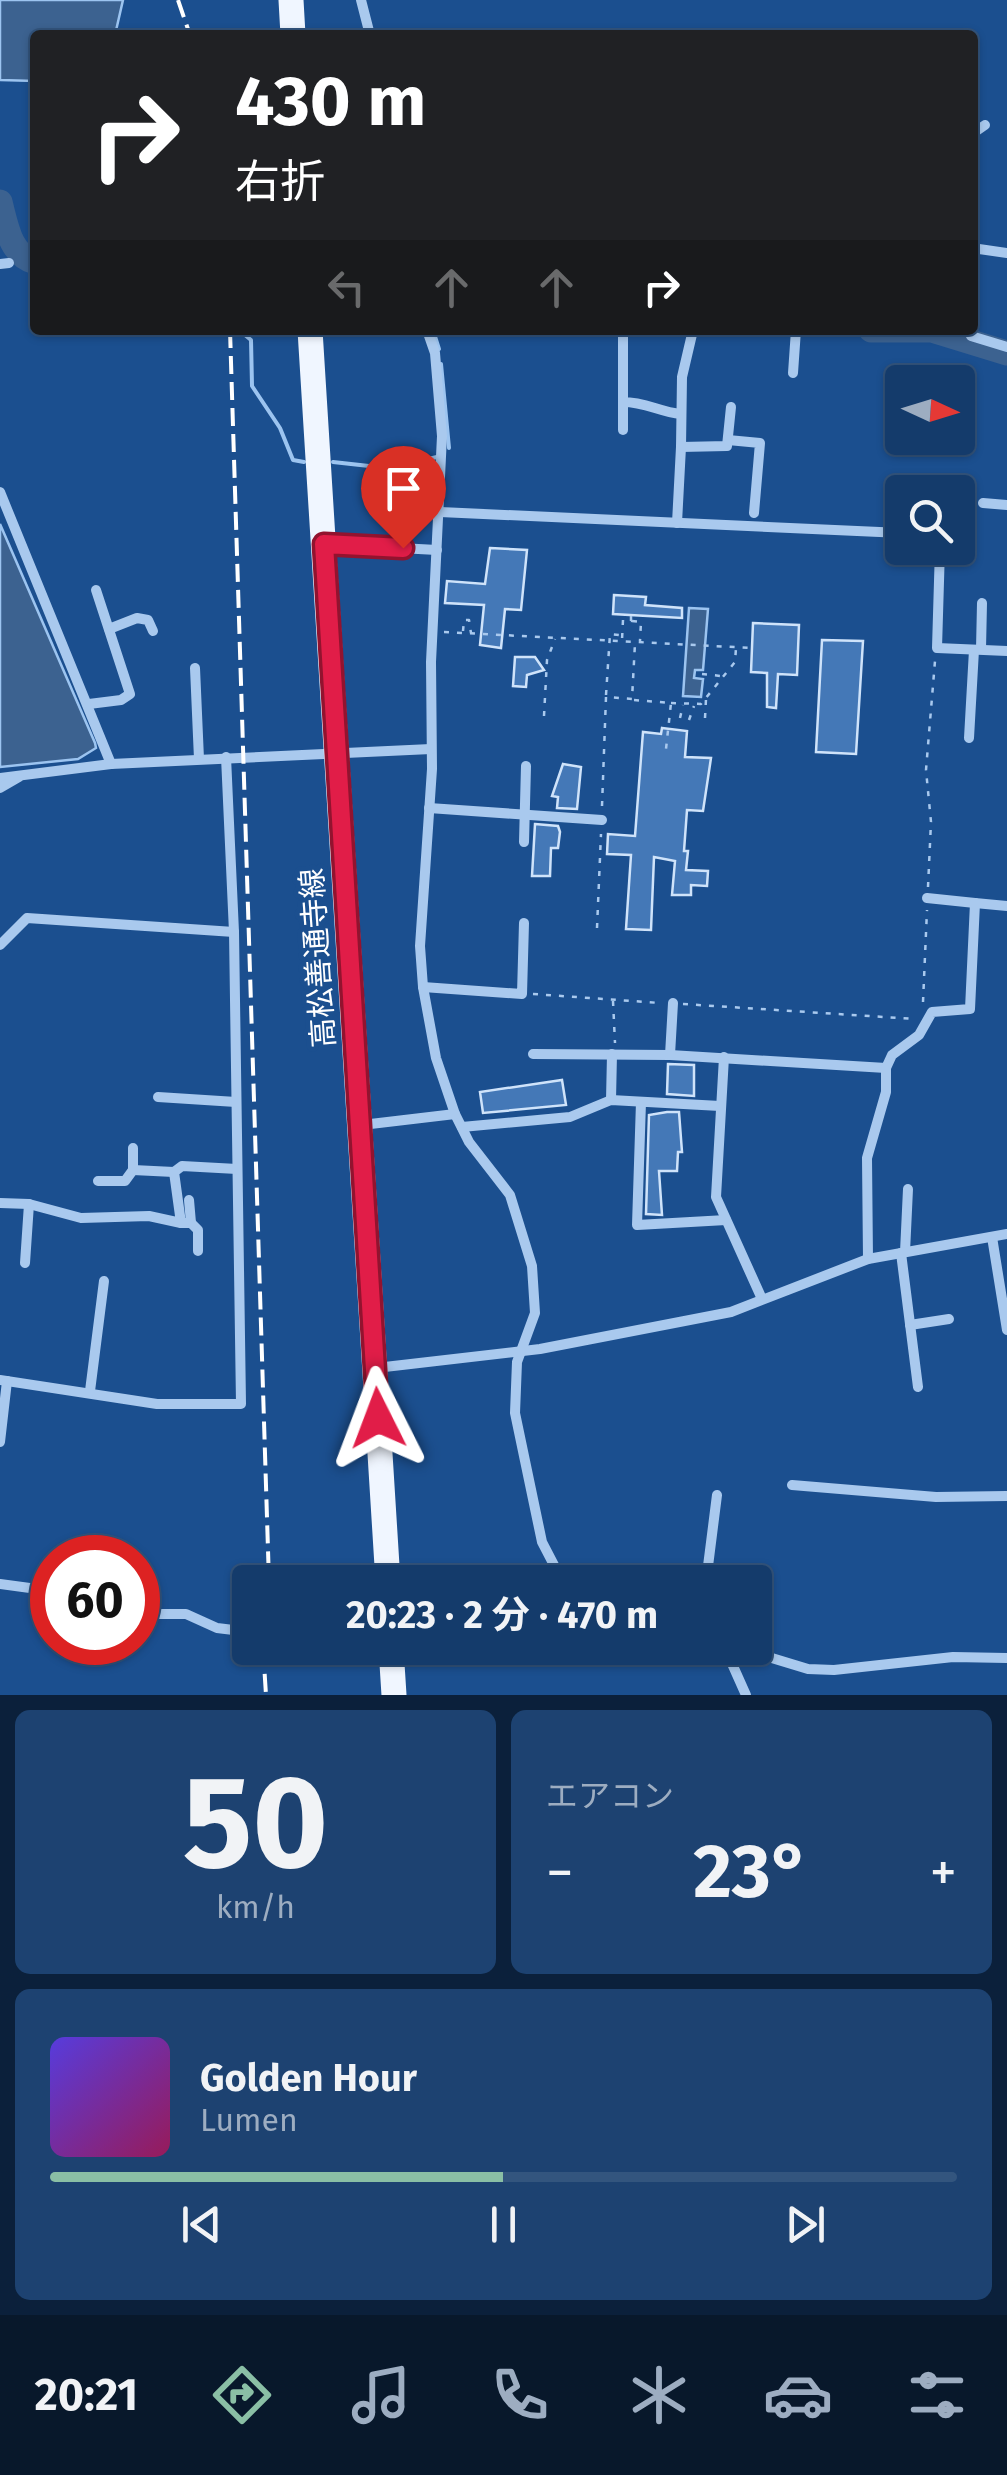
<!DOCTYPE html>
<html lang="ja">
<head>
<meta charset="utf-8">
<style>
	:root { --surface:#143b6b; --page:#1d4271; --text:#f1f3f6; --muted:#9dadc1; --line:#33557e; --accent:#8abfa5 }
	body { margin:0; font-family:"Fira Sans","Noto Sans JP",sans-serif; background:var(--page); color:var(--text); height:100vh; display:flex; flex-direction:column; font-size:38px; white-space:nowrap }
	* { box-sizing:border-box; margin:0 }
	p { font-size:32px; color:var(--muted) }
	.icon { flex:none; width:55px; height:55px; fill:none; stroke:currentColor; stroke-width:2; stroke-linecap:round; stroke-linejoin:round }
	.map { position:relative; height:1695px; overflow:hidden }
	.details { display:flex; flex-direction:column; gap:15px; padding:15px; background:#0b203b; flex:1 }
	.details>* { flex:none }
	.hud { position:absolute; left:30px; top:30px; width:948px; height:305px; border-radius:10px; box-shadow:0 2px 8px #0004,0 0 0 2px var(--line); background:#202124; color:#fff; overflow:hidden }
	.needle { width:65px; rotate:94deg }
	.tools { position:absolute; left:885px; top:365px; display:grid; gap:20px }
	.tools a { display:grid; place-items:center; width:90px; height:90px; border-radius:10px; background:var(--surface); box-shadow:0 2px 8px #0004,0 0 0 2px var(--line); font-size:50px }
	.speed { position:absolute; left:30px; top:1535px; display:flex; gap:20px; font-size:50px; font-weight:700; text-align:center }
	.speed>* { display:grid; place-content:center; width:130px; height:130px; border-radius:50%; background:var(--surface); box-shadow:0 2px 8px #0004,0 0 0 2px var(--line); line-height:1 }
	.speed .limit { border:15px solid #d22; background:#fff; color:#111 }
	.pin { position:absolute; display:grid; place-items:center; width:85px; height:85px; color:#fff; margin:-102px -42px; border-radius:50% 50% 50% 0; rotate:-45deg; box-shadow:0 0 10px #0007 }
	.pin .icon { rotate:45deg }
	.me { position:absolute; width:110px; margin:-55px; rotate:357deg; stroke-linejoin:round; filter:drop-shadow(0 0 8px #0008) }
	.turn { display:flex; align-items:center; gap:35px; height:210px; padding:0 40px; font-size:45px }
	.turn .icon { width:130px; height:130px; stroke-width:2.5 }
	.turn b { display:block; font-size:70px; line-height:85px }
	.lanes { display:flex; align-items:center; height:95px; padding:0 40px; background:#0003; justify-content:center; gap:50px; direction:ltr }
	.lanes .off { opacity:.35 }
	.big { font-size:75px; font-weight:700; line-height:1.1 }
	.details .tile { flex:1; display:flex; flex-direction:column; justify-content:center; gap:15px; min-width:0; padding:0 35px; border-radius:15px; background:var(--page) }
	.details .dial { align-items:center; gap:0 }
	.dial b { font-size:130px; line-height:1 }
	.song { display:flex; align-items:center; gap:30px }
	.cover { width:120px; height:120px; border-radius:15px; background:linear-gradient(135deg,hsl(250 70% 55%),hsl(330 70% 35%)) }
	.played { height:10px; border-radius:5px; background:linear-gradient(90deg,var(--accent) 50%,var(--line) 50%) }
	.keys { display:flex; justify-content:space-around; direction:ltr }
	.heat { display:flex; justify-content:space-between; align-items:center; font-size:55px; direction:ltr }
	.details .tiles { flex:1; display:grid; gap:15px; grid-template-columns:1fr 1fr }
	.tile:last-child { grid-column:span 2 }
	.trip { position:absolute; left:232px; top:1565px; width:540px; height:100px; border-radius:10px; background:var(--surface); box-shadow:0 2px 8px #0004,0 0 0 2px var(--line); font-weight:700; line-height:100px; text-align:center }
	.tabs { display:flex; height:160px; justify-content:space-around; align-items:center; background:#08182b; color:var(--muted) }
	.tabs .icon { width:70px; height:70px }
	.tabs .current { color:var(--accent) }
	.tabs b { font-size:45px; color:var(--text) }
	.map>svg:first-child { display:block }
</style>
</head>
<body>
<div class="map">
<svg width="1007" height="1695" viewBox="0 0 1007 1695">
	<rect width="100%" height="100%" fill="#1b4f8f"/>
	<g fill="#3c6290" stroke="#9cc4f0" stroke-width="2.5">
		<polygon points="0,0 123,0 115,35 35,35 35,81 0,80"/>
		<polygon points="0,524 95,743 96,748 78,759 0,767"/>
		<polygon points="689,608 708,609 703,670 695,670 694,678 703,679 701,697 683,696"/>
	</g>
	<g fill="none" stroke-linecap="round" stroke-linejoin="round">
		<g stroke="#9cc4f0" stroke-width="4">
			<polyline points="239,330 251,340 252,386 280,428 293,460 304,462"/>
			<polyline points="433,330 439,349"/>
			<polyline points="441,364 449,448"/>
			<polyline points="333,462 387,468 437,457"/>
		</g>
		<g stroke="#3c6290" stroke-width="25">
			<path d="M 0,202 C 6,225 10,255 35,262"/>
			<polyline points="871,330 932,330 1007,353"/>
		</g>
	</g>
	<g fill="#4478b7" stroke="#cfe3fa" stroke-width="2.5">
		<polygon points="490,548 527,550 521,610 505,609 501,648 480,645 484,605 445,603 447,581 485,584"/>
		<polygon points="614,595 646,597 645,605 682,608 682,618 613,614"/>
		<polygon points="753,623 799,625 797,675 778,674 776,708 767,707 767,673 751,672"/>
		<polygon points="822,640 863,641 856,754 816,752"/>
		<polygon points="515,657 535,657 544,670 527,675 526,687 513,686"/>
		<polygon points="662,728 687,731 685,757 711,758 703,811 687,810 684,851 688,851 686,870 708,871 707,886 691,885 691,895 672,895 675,861 654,857 651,930 626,929 631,855 607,854 608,834 635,836 643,732 661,734"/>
		<polygon points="563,764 581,767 577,809 557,808 558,797 552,796"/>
		<polygon points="535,824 558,826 560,832 558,848 551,848 550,876 532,876"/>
		<polygon points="668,1064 694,1065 694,1096 667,1094"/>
		<polygon points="562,1080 566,1105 483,1113 480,1092"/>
		<polygon points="667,1112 679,1112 682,1152 678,1152 677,1171 659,1171 662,1215 646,1214 649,1115"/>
	</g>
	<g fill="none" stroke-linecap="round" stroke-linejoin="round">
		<g stroke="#a9c9ee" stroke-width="2.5" stroke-dasharray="5 8" stroke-linecap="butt">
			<polyline points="632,621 641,622 640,641"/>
			<polyline points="463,631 464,620 469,620 471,633"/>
			<polyline points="444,632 752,648"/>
			<polyline points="702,674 721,676"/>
			<polyline points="606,695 610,634 619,635 622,640 623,620 631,621 631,615"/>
			<polyline points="634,700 671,703 666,749"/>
			<polyline points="671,703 701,704 735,662 736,648"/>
			<polyline points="544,716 547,660 555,639"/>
			<polyline points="680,718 683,705"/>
			<polyline points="705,718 706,699"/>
			<polyline points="689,720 694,706"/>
			<polyline points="602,806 606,697 632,699 635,643"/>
			<polyline points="928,887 931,822 926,770 935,661"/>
			<polyline points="597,928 601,834"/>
			<polyline points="533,994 660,1003"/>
			<polyline points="613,1001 615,1043"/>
			<polyline points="923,1002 927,910"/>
			<polyline points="683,1004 915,1019"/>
		</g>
		<g stroke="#a9c9ee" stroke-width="10">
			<polyline points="361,0 370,35"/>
			<polyline points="972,134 985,125"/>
			<polyline points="972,248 1007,253"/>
			<polyline points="0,264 9,263"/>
			<polyline points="427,330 435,353 442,436 431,662 432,769 420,946 423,987 436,1058 455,1114 469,1142 510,1195 532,1266 535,1313 517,1362 515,1413 542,1542 555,1567 573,1582"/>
			<path d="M 623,330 L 623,402 C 646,402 659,412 681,414"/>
			<polyline points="693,330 682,377 681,447 727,446 731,407"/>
			<polyline points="971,336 1007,347"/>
			<polyline points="793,373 796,330"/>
			<polyline points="623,430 623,402"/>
			<polyline points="728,440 760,443 754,513"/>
			<polyline points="0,492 111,764"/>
			<polyline points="983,503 1007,505"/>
			<polyline points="440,512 902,533"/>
			<polyline points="677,523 681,447"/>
			<polyline points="325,544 437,550"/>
			<polyline points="940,548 937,648 1007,651"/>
			<polyline points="109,629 137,618 148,620 153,631"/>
			<polyline points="981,649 982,603"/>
			<polyline points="195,668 199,759"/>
			<polyline points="89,704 121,700 130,694 96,590"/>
			<polyline points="969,738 974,650"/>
			<polyline points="0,778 111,764 431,749"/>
			<polyline points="0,788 19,777"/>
			<polyline points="429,808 602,820"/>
			<polyline points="524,842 526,766"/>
			<polyline points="927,898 975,903"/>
			<polyline points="0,945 27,918 234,932"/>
			<polyline points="423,987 522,994 524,923"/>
			<polyline points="533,1054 670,1055 886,1068"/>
			<polyline points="670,1055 673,1003"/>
			<polyline points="724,1057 716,1197 762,1299"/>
			<polyline points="158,1097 236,1102"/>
			<polyline points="611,1100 612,1054"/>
			<polyline points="641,1102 637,1225 726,1220"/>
			<polyline points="362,1125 455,1114"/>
			<polyline points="462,1127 570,1117 611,1100 720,1106"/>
			<polyline points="133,1170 174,1172"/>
			<polyline points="98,1181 125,1181 133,1170 133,1148"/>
			<polyline points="189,1200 191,1223"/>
			<polyline points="0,1203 29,1204 81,1218 149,1216 181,1223 174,1172 182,1166 237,1169"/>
			<polyline points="181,1223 191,1223 198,1230 198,1251"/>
			<polyline points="992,1237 1007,1330"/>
			<polyline points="905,1252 908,1189"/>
			<polyline points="901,1253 918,1387"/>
			<polyline points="868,1259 867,1158 886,1092 886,1068 892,1055 919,1035 932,1012 970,1009 975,903 1007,906"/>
			<polyline points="25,1263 29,1204"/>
			<polyline points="910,1325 949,1319"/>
			<polyline points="376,1368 540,1349 731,1312 868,1259 1007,1234"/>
			<polyline points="0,1380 157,1404 241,1404 234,932 226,757"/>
			<polyline points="90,1391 104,1281"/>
			<polyline points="0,1442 7,1381"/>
			<polyline points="792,1485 936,1497 1007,1496"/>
			<polyline points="536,1582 555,1567"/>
			<polyline points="706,1582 717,1495"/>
			<polyline points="0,1584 52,1591"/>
			<polyline points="138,1614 186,1614 217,1628 250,1632"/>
			<polyline points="725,1648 746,1695"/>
			<polyline points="734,1659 762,1655 808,1669 834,1670 953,1657 1007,1658"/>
		</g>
		<g stroke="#f0f6ff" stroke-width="25">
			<polyline points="291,0 293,35"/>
			<polyline points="310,330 388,1582"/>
			<polyline points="391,1648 394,1695"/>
		</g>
		<g stroke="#fff" stroke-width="4" stroke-dasharray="18 8" stroke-linecap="butt">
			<polyline points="178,0 190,35"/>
			<polyline points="230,330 269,1582"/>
			<polyline points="263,1648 266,1695"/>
		</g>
	</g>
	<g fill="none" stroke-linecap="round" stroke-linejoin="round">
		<defs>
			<polyline id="route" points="378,1418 324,544 403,548"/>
		</defs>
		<use href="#route" stroke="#92132f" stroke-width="25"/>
		<use href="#route" stroke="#e11d48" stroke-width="18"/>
	</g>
	<g text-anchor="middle" stroke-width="10" stroke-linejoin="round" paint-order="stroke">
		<g font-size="30" fill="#fff" stroke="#1b4f8f">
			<text transform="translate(318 958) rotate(-94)" y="10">高松善通寺線</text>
		</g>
	</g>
</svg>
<div class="tools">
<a><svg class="needle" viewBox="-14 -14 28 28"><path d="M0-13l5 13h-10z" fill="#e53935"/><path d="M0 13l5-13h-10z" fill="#9dadc1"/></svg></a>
<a><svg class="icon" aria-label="search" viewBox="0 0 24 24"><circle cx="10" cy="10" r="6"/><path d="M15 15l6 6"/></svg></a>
</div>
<div class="speed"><div class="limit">60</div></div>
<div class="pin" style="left:403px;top:548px;background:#d93025"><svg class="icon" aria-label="arrive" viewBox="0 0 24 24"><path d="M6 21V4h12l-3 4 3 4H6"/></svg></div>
<svg class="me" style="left:378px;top:1418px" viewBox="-20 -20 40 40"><path d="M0-17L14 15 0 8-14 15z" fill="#e11d48" stroke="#fff" stroke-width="4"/></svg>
<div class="trip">20:23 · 2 分 · 470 m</div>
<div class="hud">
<div class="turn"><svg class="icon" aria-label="right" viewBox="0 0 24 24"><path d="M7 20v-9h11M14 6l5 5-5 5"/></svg><div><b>430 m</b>右折</div></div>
<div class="lanes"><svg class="icon off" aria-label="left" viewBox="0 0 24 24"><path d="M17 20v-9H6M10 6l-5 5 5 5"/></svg><svg class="icon off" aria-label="ahead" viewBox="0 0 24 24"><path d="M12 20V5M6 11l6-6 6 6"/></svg><svg class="icon off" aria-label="ahead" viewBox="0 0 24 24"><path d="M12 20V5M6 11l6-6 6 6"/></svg><svg class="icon" aria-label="right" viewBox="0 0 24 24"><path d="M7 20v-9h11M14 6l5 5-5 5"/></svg></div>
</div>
</div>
<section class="details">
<div class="tiles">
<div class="tile dial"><b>50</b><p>km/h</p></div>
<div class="tile"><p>エアコン</p>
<div class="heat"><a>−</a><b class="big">23°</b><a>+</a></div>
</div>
<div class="tile">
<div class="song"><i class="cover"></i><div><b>Golden Hour</b><p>Lumen</p></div></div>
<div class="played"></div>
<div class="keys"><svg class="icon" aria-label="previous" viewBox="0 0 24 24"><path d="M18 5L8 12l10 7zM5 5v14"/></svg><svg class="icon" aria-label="pause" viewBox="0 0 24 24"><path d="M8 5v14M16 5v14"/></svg><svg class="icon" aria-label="next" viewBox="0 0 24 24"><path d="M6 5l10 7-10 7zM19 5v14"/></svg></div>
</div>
</div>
</section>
<nav class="tabs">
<b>20:21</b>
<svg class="icon current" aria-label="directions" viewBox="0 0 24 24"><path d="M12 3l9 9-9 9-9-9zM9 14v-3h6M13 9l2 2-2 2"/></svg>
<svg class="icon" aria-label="music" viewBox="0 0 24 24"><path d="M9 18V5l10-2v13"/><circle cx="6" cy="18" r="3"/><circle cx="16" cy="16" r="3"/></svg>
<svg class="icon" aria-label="phone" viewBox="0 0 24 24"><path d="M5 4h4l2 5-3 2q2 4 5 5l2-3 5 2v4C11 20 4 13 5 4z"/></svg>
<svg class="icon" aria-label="climate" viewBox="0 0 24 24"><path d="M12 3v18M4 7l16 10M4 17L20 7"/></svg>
<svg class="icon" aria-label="car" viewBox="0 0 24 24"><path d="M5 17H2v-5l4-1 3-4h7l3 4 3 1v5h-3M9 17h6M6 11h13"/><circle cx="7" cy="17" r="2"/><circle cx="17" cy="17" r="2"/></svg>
<svg class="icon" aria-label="filters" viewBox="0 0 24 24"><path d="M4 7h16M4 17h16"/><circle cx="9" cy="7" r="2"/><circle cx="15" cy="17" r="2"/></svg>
</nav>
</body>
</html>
